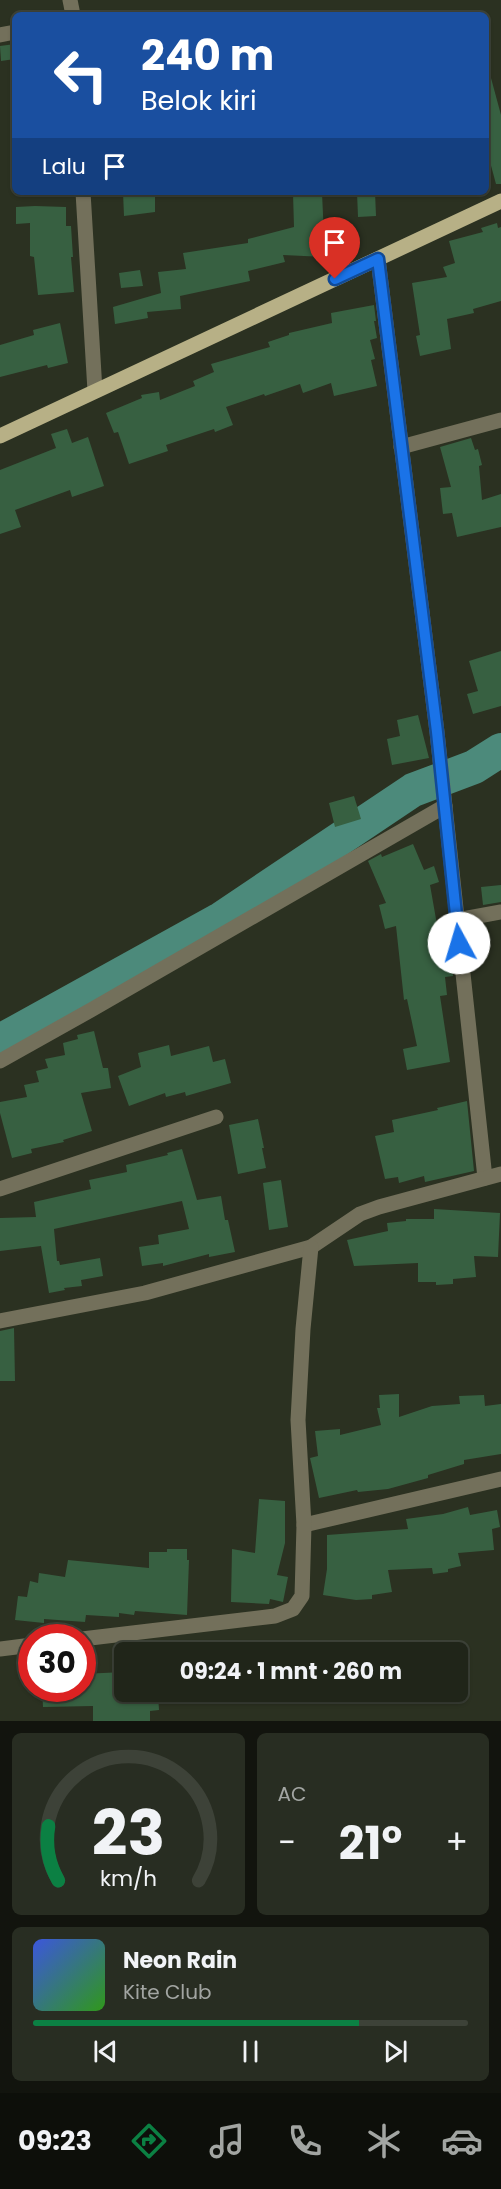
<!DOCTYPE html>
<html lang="id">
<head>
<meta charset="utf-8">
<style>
	:root { --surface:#202519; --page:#282d22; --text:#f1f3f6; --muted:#a2a5a2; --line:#3d4238; --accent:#0b8043 }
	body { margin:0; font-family:Poppins,sans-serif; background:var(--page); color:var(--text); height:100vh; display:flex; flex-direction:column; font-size:22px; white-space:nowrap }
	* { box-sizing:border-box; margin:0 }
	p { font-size:20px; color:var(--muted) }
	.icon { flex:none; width:33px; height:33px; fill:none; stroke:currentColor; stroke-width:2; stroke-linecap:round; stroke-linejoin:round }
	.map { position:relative; height:1721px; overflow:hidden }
	.panel { display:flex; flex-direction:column; gap:12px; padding:12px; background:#12140e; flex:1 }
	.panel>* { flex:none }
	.guide { position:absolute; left:12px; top:12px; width:477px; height:183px; border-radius:9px; box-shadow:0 2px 4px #0004,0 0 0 2px var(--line); background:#1a4fa0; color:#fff; overflow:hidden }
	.speed { position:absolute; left:18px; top:1624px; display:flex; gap:12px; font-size:30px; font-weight:700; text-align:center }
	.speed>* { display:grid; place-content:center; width:78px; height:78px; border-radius:50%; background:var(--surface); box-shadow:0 2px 4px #0004,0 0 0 2px var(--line); line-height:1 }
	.speed .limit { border:9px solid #d22; background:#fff; color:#111 }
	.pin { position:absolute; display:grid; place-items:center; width:51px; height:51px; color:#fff; margin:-62px -26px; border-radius:50% 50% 50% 0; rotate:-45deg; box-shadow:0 0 6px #0007 }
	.pin .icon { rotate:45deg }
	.me { position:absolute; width:66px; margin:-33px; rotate:354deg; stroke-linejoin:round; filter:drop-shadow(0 0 4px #0008) }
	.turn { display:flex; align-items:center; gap:21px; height:126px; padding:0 30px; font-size:27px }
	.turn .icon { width:78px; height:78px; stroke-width:2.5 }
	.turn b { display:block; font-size:42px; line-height:51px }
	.then { display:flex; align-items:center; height:57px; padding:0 30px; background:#0003; gap:12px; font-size:22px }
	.big { font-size:45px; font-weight:700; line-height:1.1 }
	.panel .tile { flex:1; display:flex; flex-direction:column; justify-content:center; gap:9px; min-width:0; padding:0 21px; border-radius:9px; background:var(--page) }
	.panel .dial { align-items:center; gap:0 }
	.dial svg { height:156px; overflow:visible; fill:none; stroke:var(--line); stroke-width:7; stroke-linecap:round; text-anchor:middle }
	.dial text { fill:var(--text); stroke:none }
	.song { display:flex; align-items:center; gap:18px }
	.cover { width:72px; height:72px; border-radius:9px; background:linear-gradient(135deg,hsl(230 70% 55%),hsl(110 70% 35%)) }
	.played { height:6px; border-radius:3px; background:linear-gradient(90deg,var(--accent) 75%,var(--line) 75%) }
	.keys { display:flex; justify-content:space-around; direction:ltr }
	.heat { display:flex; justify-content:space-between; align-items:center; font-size:33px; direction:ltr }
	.panel .tiles { flex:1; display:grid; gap:12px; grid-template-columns:1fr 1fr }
	.tile:last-child { grid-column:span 2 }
	.trip { position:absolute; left:114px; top:1642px; width:354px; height:60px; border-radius:9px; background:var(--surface); box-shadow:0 2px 4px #0004,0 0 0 2px var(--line); font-weight:700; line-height:60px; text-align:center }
	.tab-bar { display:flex; height:96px; justify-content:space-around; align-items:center; background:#0d0f0a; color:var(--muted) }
	.tab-bar .icon { width:42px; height:42px }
	.tab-bar .active { color:var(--accent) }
	.tab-bar b { font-size:27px; color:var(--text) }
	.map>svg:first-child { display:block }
</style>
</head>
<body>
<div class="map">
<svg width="501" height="1721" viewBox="0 0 501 1721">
	<rect width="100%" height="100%" fill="#2b3121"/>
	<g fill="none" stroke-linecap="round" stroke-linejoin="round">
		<polyline stroke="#4c8a7b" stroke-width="34" points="0,1041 219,920 413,790 474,767 501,750"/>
	</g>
	<g fill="#376041">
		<polygon points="15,44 15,59 1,61 0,46"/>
		<polygon points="491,78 501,115 501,184 496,184 486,147 486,79"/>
		<polygon points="123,192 155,192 155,212 124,216"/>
		<polygon points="357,192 375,192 376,216 358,217"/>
		<polygon points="293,193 322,193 325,257 283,255 285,262 248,271 250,281 180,296 181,309 147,312 148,318 115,324 113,307 161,293 158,272 186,269 183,253 248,243 248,239 294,227"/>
		<polygon points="35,206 66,207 66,226 71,226 73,257 71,257 74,292 38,295 34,257 30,256 30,223 16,224 16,207"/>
		<polygon points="497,223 498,228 501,227 501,301 473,309 474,313 447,319 451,349 420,356 416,336 420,335 412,283 447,277 443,267 455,263 449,241 483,232 481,228"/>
		<polygon points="140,270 143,286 121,288 119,273"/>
		<polygon points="374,305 376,321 374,321 377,338 370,340 375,359 371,360 377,386 334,396 331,383 303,393 300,384 265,396 264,394 226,407 233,425 215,432 214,429 166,445 168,451 129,464 118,432 114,433 106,413 142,398 141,395 159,392 160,400 195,386 193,381 214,372 211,364 270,347 268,342 289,335 289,333 332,323 331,313"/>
		<polygon points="60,323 68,363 48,368 47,365 0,377 0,345 34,335 33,330"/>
		<polygon points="67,429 72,443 88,437 104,486 72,497 70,490 15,510 21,527 0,534 0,470 56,448 51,434"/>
		<polygon points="471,438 475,450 478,449 482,465 479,466 482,500 501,494 501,527 457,537 452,513 443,514 440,488 451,487 440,447"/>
		<polygon points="501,651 501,706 473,714 467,694 478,691 469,661"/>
		<polygon points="418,715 429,758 392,765 387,739 400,736 397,720"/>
		<polygon points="354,796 361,819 335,827 329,803"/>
		<polygon points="413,844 424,870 434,866 439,882 430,885 439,936 441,936 445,953 451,952 453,976 445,977 447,995 440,996 450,1062 407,1070 403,1049 417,1046 407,999 404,1000 396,926 385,929 379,905 386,903 368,861 381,854 382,857"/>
		<polygon points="501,885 501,902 483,905 481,887"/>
		<polygon points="94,1031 103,1068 108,1068 111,1088 81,1093 92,1131 63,1140 64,1142 31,1149 32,1153 12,1158 0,1113 0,1102 27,1097 24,1085 39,1082 36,1071 48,1068 45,1059 65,1055 63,1043 78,1039 77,1035"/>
		<polygon points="169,1045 171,1056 209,1046 213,1062 225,1059 231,1083 186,1096 185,1092 166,1097 165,1093 129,1106 118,1076 141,1067 138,1053"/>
		<polygon points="467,1101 474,1171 425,1182 424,1176 399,1183 398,1177 385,1179 375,1136 394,1132 392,1120 438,1110 437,1108"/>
		<polygon points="258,1119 264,1148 262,1148 266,1168 238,1174 229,1125"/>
		<polygon points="182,1149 197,1200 221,1196 225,1220 228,1220 235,1252 209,1257 209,1254 163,1266 163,1263 142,1266 139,1247 159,1244 158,1235 189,1229 182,1201 54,1229 57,1261 59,1261 60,1265 100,1258 103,1276 81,1280 82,1286 64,1288 65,1290 49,1293 41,1246 0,1251 0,1218 36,1217 34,1202 91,1189 89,1180 127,1172 126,1165 168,1155 167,1153"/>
		<polygon points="281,1180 288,1227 269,1230 263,1183"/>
		<polygon points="434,1209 500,1213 498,1257 474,1256 476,1277 453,1279 453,1284 436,1285 436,1282 418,1282 418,1263 354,1266 347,1240 388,1231 387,1223 406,1221 406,1219 434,1219"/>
		<polygon points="14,1328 15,1381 0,1381 0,1331"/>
		<polygon points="399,1394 399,1417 432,1406 460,1404 459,1396 484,1395 485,1406 501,1404 501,1454 464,1460 464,1464 428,1475 428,1478 388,1489 358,1492 357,1490 319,1498 310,1458 318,1456 315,1431 340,1429 340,1435 381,1425 377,1408 380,1408 379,1395"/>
		<polygon points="259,1499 285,1501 285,1543 277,1575 288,1577 283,1602 270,1599 269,1604 231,1602 232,1549 255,1553"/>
		<polygon points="468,1507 470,1515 497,1510 500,1527 492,1529 494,1550 458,1553 461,1566 448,1569 448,1572 433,1574 432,1568 388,1570 392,1592 372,1595 372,1599 356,1600 323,1595 327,1569 327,1535 408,1529 406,1519 443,1514"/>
		<polygon points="167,1549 187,1549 187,1560 189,1560 187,1615 135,1611 134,1615 119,1613 119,1617 86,1615 85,1622 44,1619 44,1623 15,1620 18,1596 27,1597 30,1581 38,1583 39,1573 65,1577 68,1560 149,1568 149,1552 167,1552"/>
		<polygon points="124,1672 124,1692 134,1692 135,1695 158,1694 159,1710 150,1711 150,1721 93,1721 93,1706 43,1707 42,1689 82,1689 82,1674"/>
	</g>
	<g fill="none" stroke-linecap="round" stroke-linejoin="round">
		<g stroke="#73705b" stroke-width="15">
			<polyline points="70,0 73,15"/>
			<polyline points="0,35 15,32"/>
			<polyline points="83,192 95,391"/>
			<polyline points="378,259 437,732 485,1178"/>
			<polyline points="401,447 501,420"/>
			<polyline points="457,920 501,912"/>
			<polyline points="0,1061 91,1010 445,806"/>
			<polyline points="0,1189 216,1117"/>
			<polyline points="0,1321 145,1293 311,1247 360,1214 379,1207 501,1174"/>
			<polyline points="304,1525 501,1479"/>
			<polyline points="82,1639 275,1616 293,1609 302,1596 304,1525 298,1420 303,1329 311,1247"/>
			<polyline points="0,1649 32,1645"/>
		</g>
		<polyline stroke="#b7b086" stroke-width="15" points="0,436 501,201"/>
	</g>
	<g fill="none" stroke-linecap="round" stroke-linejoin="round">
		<defs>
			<polyline id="route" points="335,279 378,259 437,732 459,943"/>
		</defs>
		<use href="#route" stroke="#114b97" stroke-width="15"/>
		<use href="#route" stroke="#1a73e8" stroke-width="10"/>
	</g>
</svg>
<div class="speed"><div class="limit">30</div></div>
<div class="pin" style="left:335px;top:279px;background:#d93025"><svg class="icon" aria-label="arrive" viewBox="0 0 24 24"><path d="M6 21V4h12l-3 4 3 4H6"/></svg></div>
<svg class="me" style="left:459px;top:943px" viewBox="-20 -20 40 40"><circle r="19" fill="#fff"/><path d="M0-13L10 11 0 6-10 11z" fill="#1a73e8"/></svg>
<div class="trip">09:24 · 1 mnt · 260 m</div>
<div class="guide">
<div class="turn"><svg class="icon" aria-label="left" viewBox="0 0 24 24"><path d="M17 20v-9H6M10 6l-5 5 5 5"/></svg><div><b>240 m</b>Belok kiri</div></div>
<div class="then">Lalu<svg class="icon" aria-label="arrive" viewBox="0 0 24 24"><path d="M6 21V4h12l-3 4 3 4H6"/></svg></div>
</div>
</div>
<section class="panel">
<div class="tiles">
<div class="tile dial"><svg viewBox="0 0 100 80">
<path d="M14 69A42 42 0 1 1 86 69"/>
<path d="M14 69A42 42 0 0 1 9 41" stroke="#0b8043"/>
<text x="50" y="56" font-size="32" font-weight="700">23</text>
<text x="50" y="72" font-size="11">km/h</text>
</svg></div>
<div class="tile"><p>AC</p>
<div class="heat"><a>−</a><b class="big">21°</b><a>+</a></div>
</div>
<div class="tile">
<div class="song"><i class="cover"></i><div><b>Neon Rain</b><p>Kite Club</p></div></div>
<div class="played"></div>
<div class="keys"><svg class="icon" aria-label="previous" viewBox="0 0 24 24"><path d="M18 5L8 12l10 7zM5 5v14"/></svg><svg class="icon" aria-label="pause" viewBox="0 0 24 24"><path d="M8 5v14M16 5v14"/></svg><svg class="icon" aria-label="next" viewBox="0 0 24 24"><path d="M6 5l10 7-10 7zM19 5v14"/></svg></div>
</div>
</div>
</section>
<nav class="tab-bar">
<b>09:23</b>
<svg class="icon active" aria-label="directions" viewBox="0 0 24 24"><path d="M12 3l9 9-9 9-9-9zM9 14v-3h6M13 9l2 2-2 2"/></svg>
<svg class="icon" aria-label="music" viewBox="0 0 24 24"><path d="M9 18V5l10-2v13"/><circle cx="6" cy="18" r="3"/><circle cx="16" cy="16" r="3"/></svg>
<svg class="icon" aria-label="phone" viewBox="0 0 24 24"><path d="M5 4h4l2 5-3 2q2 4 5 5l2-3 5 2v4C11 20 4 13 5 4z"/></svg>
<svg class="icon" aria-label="climate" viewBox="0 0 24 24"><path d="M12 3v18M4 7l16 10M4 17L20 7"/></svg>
<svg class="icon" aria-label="car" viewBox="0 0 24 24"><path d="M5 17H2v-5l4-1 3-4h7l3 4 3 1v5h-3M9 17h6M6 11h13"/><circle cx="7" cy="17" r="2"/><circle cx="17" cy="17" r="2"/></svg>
</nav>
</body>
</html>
